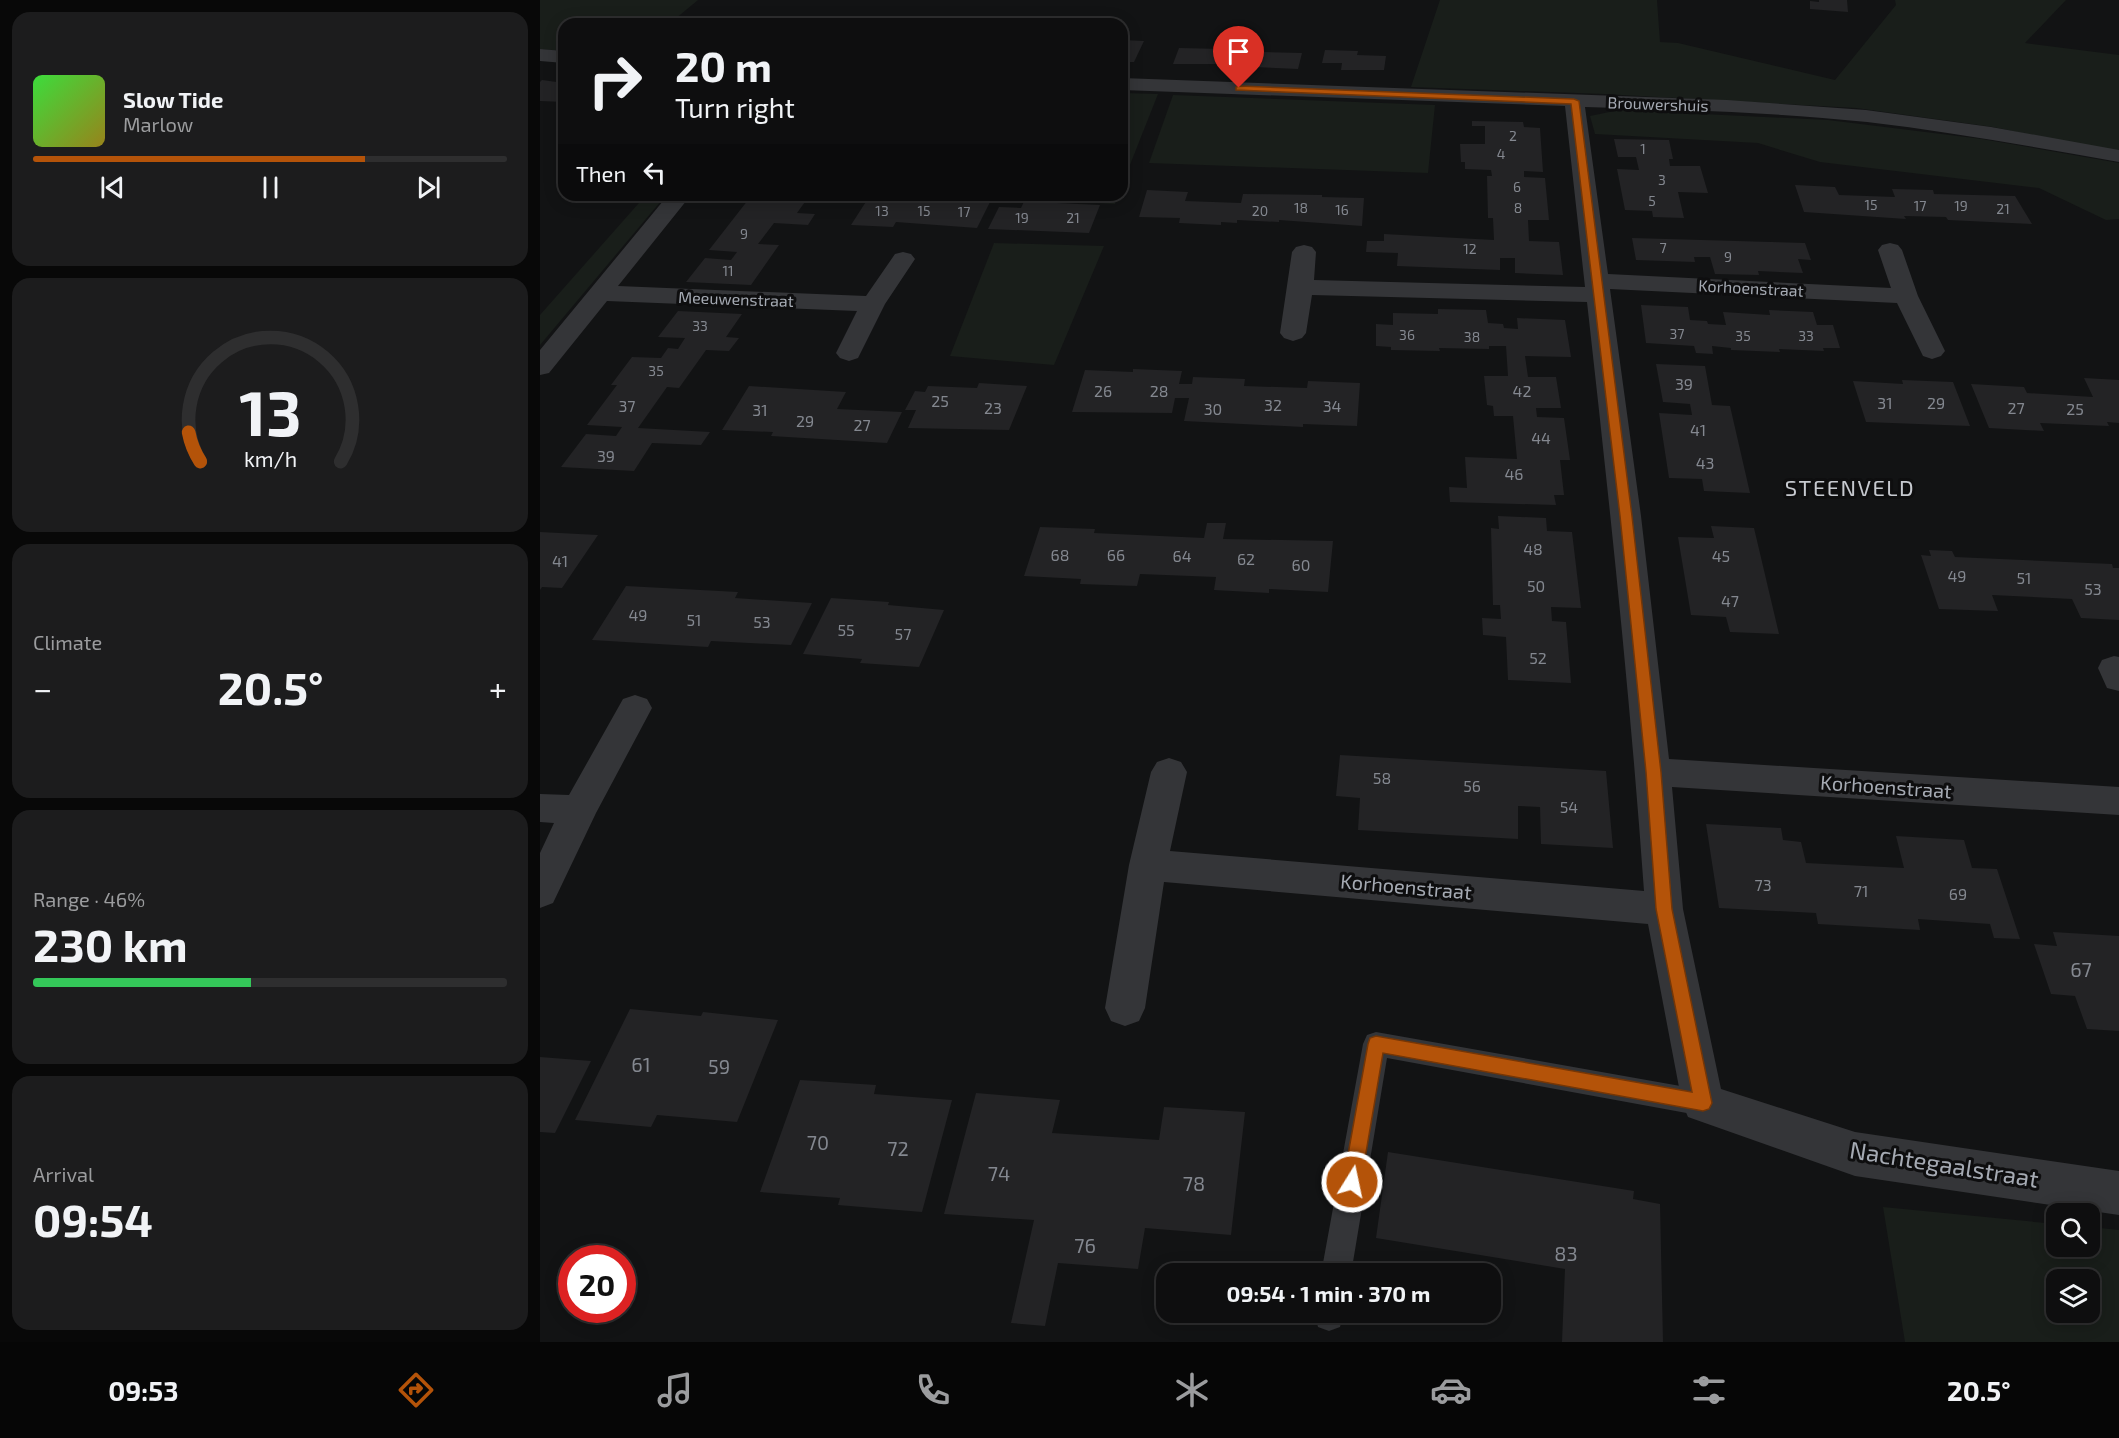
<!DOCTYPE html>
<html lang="en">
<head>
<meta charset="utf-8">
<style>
	:root { --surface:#0e0e0f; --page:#1c1c1d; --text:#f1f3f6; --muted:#9b9c9e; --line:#2e2e2f; --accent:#b45309 }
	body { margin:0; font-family:"Exo 2",sans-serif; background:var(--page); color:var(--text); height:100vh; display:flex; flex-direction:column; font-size:22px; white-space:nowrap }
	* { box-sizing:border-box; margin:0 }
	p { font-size:20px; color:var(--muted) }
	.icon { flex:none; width:33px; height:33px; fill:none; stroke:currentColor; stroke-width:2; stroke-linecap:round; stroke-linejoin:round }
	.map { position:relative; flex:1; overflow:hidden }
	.drawer { display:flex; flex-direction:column; gap:12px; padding:12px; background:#080808; width:540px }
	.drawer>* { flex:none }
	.top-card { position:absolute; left:18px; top:18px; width:570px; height:183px; border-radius:18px; box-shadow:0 3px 15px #0003,0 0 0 2px var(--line); background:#0e0e0f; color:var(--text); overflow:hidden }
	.fabs { position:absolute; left:1506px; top:1203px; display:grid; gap:12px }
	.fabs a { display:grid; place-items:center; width:54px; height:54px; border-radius:12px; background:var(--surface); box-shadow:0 3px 15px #0003,0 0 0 2px var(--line); font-size:30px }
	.speed { position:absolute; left:18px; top:1245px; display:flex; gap:12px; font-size:30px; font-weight:700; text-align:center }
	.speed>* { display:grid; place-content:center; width:78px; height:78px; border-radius:50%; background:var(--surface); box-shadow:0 3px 15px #0003,0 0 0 2px var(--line); line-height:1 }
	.speed .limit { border:9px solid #d22; background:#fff; color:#111 }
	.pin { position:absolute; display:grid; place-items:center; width:51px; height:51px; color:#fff; margin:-62px -26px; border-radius:50% 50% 50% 0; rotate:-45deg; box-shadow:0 0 6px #0007 }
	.pin .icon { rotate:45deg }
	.me { position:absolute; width:66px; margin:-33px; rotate:10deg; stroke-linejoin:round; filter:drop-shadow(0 0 4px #0008) }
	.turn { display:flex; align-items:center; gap:21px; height:126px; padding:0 18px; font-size:27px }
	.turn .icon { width:78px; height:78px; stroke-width:2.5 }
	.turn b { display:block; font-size:42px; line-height:51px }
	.then { display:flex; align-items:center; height:57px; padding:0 18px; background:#0003; gap:12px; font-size:22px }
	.big { font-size:45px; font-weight:700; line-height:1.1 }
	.drawer .widget { flex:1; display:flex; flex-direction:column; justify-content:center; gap:9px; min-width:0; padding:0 21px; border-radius:18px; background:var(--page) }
	.drawer .dial { align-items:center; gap:0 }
	.dial svg { height:156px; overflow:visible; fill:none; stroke:var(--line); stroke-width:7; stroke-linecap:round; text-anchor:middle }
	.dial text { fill:var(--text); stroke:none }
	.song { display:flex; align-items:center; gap:18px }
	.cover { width:72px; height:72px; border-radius:9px; background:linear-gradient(135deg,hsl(120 70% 55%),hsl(50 70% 35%)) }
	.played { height:6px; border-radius:3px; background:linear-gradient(90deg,var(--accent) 70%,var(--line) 70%) }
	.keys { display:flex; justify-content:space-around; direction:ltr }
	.heat { display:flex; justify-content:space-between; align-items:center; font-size:33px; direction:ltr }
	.charge { height:9px; border-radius:4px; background:linear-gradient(90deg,#34c759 46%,var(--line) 0) }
	.trip { position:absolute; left:616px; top:1263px; width:345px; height:60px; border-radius:18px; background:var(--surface); box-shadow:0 3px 15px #0003,0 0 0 2px var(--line); font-weight:700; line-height:60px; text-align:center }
	.dock { display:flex; height:96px; justify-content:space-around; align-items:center; background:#060606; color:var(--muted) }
	.dock .icon { width:42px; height:42px }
	.dock .current { color:var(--accent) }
	.dock b { font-size:27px; color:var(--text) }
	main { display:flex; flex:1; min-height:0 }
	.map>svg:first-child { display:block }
</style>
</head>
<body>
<main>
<section class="drawer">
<div class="widget">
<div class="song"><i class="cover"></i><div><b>Slow Tide</b><p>Marlow</p></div></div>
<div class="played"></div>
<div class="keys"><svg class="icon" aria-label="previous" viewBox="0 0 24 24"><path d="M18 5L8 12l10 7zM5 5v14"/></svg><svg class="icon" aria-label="pause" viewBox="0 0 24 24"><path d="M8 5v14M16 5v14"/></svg><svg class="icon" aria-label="next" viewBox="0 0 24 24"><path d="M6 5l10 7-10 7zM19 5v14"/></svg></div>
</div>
<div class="widget dial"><svg viewBox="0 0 100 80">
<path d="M14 69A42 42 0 1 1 86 69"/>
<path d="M14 69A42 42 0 0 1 8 54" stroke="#b45309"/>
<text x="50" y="56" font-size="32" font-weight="700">13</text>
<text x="50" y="72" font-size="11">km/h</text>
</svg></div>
<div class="widget"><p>Climate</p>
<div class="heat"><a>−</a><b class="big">20.5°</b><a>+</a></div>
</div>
<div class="widget"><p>Range · 46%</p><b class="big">230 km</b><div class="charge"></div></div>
<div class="widget"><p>Arrival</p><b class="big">09:54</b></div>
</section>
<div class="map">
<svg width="1579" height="1342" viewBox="0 0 1579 1342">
	<rect width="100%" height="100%" fill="#121314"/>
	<g fill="#191e1a" fill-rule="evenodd">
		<polygon points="0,0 158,0 129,24 24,24 24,51 0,49"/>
		<polygon points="900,0 1117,0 1120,42 1138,43 1295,80 1356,5 1355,0 1526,0 1485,43 1579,55 1579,153 1453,127 1316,108 1064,94 871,87"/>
		<polygon points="582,93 618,94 582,185"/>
		<polygon points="633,95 895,105 888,173 609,163"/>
		<polygon points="1079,110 1288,120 1442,139 1579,163 1579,219 1566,220 1499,188 1280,162 1218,143 1055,134 1050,116"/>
		<polygon points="106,195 126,195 0,345 0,315"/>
		<polygon points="403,195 578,195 575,204"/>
		<polygon points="454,243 564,246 514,365 410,356"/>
		<path d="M 1343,1207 L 1516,1224 L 1516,1246 L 1550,1246 L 1550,1227 L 1579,1230 L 1579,1342 L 1365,1342 ZM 1516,1280 L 1550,1280 L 1550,1312 L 1516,1312 Z"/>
	</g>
	<g fill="#232325">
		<polygon points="1279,0 1307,0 1308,12 1270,9 1270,1 1279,2"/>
		<polygon points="181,20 227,22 225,24 176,24"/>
		<polygon points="582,40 604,41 594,62 582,62"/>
		<polygon points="639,48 683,49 678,64 633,64"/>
		<polygon points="785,50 818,51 817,55 846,56 844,70 801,70 802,63 782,63"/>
		<polygon points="719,52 762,53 758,69 714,67"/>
		<polygon points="2,80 24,83 24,102 0,101 0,82"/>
		<polygon points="932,121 983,122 984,127 1000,128 1003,172 984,171 984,177 1005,178 1009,220 988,220 989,241 1019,242 1023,275 975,273 975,258 960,258 960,270 857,266 858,253 826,252 827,241 844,241 844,234 954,240 953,218 948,218 947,176 952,176 951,170 925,169 925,162 921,162 920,144 945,144 945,126 932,126"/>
		<polygon points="1074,139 1129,140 1133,159 1129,159 1130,166 1160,166 1168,193 1138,192 1144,218 1113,217 1112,211 1085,210 1077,169 1099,170 1096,157 1078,157"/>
		<polygon points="1255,185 1295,187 1299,195 1355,197 1352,189 1393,190 1394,194 1475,196 1492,224 1408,220 1406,217 1364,216 1366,219 1264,212"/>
		<polygon points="607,190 648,192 645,201 701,203 703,194 782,195 782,197 824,198 822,226 739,220 739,222 697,220 697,223 681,222 681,225 639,223 640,218 599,217"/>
		<polygon points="238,195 270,195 257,213 275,214 268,225 234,223 218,244 239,245 211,285 146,282 165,258 191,260 197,252 169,250 208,200 234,201"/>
		<polygon points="487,195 521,195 517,203 560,205 549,233 448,229 459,207 481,208"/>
		<polygon points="329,197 370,199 371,197 451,200 437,228 356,222 353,227 311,225"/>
		<polygon points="1092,238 1265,243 1271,260 1258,259 1263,273 1218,271 1219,275 1175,274 1170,257 1154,257 1155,262 1096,260"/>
		<polygon points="1101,305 1148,307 1150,320 1167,321 1168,324 1186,325 1183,312 1230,315 1229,310 1273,312 1277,325 1293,325 1300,348 1283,348 1284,351 1239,349 1240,352 1191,350 1191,348 1172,346 1173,354 1156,353 1154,346 1106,343"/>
		<polygon points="898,309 946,310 948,323 963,324 964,328 978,329 977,318 1025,320 1031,357 985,356 988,377 1016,377 1021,408 996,408 997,417 1024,418 1030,460 1020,460 1024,495 1014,495 1016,505 910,502 909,487 927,488 925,457 977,459 973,416 954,416 953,406 947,405 944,376 968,376 966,346 949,346 949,349 899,348 900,351 851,350 851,347 836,346 836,324 853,325 853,313 898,314"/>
		<polygon points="138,311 202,314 186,337 199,338 189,351 166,350 139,388 127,387 98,428 170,432 161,445 112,443 94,471 21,467 46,434 76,436 82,427 47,425 77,385 71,385 92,357 121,358 128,348 138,349 145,338 118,337"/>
		<polygon points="1116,364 1165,366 1172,405 1190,406 1210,493 1164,491 1162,479 1129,478 1119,413 1152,415 1150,404 1123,402"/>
		<polygon points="593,369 642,371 639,384 652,384 653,377 705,379 704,386 767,388 768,381 820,383 817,426 763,424 763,427 644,421 649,398 635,398 632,413 532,412 545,370 593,372"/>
		<polygon points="1544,378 1579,380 1579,423 1567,422 1569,426 1500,423 1504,431 1449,428 1431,384 1484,387 1487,393 1553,397"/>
		<polygon points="1362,380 1413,382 1430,426 1326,422 1313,381 1363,384"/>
		<polygon points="439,383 487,386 469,430 368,428 376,410 365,410 375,391 385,392 388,386 437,388"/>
		<polygon points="209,386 306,392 297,409 362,412 347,443 231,436 233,432 182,430"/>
		<polygon points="958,516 1006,518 1007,531 1032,532 1041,608 1011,607 1012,621 1026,622 1031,683 968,680 966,637 943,635 942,618 961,619 960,605 953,605 951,528 959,529"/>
		<polygon points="667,523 686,523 683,539 793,541 788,592 729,589 729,593 674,590 676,577 600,574 597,586 540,584 541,579 484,576 500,527 555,529 554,533 664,538"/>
		<polygon points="1171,526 1214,528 1239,634 1190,632 1186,617 1151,615 1138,537 1174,538"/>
		<polygon points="0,532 58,535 22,588 2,587 0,590"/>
		<polygon points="1389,550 1412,551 1415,557 1572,564 1573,568 1579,568 1579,620 1541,618 1532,599 1452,595 1458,611 1399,609 1381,555 1391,556"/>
		<polygon points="86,586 198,592 195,598 272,603 251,645 171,641 168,647 52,640"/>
		<polygon points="291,598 349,602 348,605 404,610 379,667 320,663 322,659 263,654"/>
		<polygon points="800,755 1066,771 1073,848 1001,844 1000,807 978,806 978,839 818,830 820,798 796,796"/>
		<polygon points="1166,824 1241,828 1243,840 1261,842 1266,863 1364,868 1356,836 1424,840 1432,868 1457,869 1480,939 1454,938 1450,924 1378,919 1380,930 1278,924 1276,913 1179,908"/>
		<polygon points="1513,932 1579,936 1579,1031 1547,1029 1535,996 1511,994 1494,944 1517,946"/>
		<polygon points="90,1009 161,1016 163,1012 238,1020 197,1122 117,1115 111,1127 35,1120"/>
		<polygon points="0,1057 51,1061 15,1133 0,1132"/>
		<polygon points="260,1080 336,1085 334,1094 412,1100 382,1212 298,1205 300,1198 220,1192"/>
		<polygon points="436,1093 520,1100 512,1133 619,1140 624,1107 705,1112 691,1235 605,1228 598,1269 518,1263 505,1326 471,1323 494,1220 404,1214"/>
		<polygon points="848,1152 1094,1191 1093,1199 1120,1204 1123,1342 1022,1342 1025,1269 836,1238"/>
	</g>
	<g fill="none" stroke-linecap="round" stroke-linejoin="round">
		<g fill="#343538" fill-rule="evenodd">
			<polygon points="836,1032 1163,1090 1173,1094 1177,1103 1173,1112 1163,1116 847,1058 811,1274 781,1274 823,1044 827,1035"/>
			<polygon points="774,1312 804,1312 800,1327 789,1331 778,1327"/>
		</g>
		<g fill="#343538" fill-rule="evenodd">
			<polygon points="0,49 24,51 24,63 0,61"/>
			<path d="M 582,78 L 1187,100 L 1326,110 L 1451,127 L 1579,150 L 1579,162 C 1495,147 1412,132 1327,122 C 1233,112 1139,110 1045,107 L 1068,274 L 1351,288 L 1338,250 L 1342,245 L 1350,243 L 1358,245 L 1362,250 L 1378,296 L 1405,351 L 1401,356 L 1392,359 L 1383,356 L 1357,303 L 1070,289 L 1101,516 L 1129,759 L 1579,787 L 1579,815 L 1132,787 L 1143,909 L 1181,1089 L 1315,1132 L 1579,1171 L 1579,1215 L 1315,1176 L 1148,1117 L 1142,1103 L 1108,924 L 624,882 L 605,1008 L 599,1021 L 585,1026 L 571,1021 L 565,1008 L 589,865 L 611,772 L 617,762 L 629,758 L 641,762 L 647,772 L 630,851 L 1104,891 C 1090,694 1069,498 1047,302 L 772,295 L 766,333 L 762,338 L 753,341 L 744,338 L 740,333 L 752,252 L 756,247 L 764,245 L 772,247 L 776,252 L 774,280 L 1045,287 L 1025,106 L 582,90 Z"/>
			<polygon points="128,195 151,195 78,286 326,296 355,254 363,252 371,254 375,259 345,304 318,358 309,361 300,358 296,353 317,311 67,301 9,373 0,375 0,350"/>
			<polygon points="1574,656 1579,657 1579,691 1567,688 1558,668 1562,660"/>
			<polygon points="95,695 107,699 112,708 56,813 13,903 0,908 0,853 14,823 0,822 0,794 29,795 83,699"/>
		</g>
	</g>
	<polygon fill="#b45309" stroke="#753606" stroke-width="1.5" points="699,86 1034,99 1039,101 1092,516 1121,772 1132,909 1172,1103 1169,1109 1163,1111 843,1053 821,1182 819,1188 812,1191 806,1188 803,1182 828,1044 830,1038 836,1036 1152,1092 1116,909 1106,772 1080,516 1031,104 696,90 696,87"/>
	<g text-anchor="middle" stroke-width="6" stroke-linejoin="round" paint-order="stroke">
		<g font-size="14" fill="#848890">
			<text x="973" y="141">2</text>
			<text x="1103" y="154">1</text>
			<text x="961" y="159">4</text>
			<text x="1122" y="185">3</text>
			<text x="977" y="192">6</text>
			<text x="1112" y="206">5</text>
			<text x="1331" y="210">15</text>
			<text x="1380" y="211">17</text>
			<text x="1421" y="211">19</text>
			<text x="761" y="213">18</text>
			<text x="978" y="213">8</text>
			<text x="1463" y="214">21</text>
			<text x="802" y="215">16</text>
			<text x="342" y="216">13</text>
			<text x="384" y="216">15</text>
			<text x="720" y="216">20</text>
			<text x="424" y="217">17</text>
			<text x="482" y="223">19</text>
			<text x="533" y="223">21</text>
			<text x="204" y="239">9</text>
			<text x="1123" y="253">7</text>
			<text x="930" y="254">12</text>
			<text x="1188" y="262">9</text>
			<text x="188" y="276">11</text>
			<text x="160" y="331">33</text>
			<text x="1137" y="339">37</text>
			<text x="867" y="340">36</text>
			<text x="1203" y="341">35</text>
			<text x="1266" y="341">33</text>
			<text x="932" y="342">38</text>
			<text x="116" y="376">35</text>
		</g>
		<g font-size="16" fill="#a5aab3" stroke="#0e0e0f">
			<text transform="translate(1118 104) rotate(2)" y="6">Brouwershuis</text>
			<text transform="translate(1211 288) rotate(3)" y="6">Korhoenstraat</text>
			<text transform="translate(196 299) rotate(2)" y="6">Meeuwenstraat</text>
		</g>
		<g font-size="16" fill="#848890">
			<text x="1144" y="390">39</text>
			<text x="563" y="397">26</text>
			<text x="619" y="397">28</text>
			<text x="982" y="397">42</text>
			<text x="400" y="407">25</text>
			<text x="1345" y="409">31</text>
			<text x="1396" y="409">29</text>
			<text x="733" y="411">32</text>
			<text x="87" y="412">37</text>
			<text x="792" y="412">34</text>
			<text x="453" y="414">23</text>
			<text x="1476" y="414">27</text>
			<text x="673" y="415">30</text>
			<text x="1535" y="415">25</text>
			<text x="220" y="416">31</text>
			<text x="265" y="427">29</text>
			<text x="322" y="431">27</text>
			<text x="1158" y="436">41</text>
			<text x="1001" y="444">44</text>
			<text x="66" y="462">39</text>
			<text x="1165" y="469">43</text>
			<text x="974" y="480">46</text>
			<text x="993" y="555">48</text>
			<text x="520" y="561">68</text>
			<text x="576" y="561">66</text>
			<text x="642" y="562">64</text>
			<text x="1181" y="562">45</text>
			<text x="706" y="565">62</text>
			<text x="20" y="567">41</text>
			<text x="761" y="571">60</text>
			<text x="1417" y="582">49</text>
			<text x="1484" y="584">51</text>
			<text x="996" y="592">50</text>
			<text x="1553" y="595">53</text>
			<text x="1190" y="607">47</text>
			<text x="98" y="621">49</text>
			<text x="154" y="626">51</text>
			<text x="222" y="628">53</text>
			<text x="306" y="636">55</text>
			<text x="363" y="640">57</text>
			<text x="998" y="664">52</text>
			<text x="842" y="784">58</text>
			<text x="932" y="792">56</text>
			<text x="1029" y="813">54</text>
			<text x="1223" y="891">73</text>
			<text x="1321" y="897">71</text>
			<text x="1418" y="900">69</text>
		</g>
		<g font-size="20" fill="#a5aab3" stroke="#0e0e0f">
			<text transform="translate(1346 787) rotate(4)" y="7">Korhoenstraat</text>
			<text transform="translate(866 887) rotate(5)" y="7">Korhoenstraat</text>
		</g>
		<g font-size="20" fill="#848890">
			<text x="1541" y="977">67</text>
			<text x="101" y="1072">61</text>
			<text x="179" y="1074">59</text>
			<text x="278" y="1150">70</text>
			<text x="358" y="1156">72</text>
			<text x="459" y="1181">74</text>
			<text x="654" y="1191">78</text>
			<text x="545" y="1253">76</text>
			<text x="1026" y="1261">83</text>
		</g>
		<g font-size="22" letter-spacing="1.5" fill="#c6c9cf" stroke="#0e0e0f">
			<text x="1310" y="496">STEENVELD</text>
		</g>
		<g font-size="24" fill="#a5aab3" stroke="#0e0e0f">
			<text transform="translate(1404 1165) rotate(9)" y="8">Nachtegaalstraat</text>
		</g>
	</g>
</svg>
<div class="fabs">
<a><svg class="icon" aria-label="search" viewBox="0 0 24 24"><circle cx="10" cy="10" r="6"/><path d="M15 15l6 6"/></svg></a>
<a><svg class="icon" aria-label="layers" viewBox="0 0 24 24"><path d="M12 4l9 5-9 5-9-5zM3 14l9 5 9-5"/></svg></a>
</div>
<div class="speed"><div class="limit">20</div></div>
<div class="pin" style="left:699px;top:88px;background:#d93025"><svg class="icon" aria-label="arrive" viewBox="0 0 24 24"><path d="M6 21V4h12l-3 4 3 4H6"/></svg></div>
<svg class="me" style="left:812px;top:1182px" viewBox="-20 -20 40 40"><circle r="17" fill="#b45309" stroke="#fff" stroke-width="3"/><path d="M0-11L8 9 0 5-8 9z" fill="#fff"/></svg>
<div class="trip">09:54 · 1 min · 370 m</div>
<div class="top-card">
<div class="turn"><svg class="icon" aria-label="right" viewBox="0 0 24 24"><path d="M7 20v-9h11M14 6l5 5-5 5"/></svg><div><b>20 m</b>Turn right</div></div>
<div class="then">Then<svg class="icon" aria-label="left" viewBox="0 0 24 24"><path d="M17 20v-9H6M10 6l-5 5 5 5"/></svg></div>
</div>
</div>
</main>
<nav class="dock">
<b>09:53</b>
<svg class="icon current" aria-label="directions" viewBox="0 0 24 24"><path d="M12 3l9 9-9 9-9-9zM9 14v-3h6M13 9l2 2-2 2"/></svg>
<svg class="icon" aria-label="music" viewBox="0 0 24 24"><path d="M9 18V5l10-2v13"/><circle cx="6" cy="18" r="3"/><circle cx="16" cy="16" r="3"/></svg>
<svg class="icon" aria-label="phone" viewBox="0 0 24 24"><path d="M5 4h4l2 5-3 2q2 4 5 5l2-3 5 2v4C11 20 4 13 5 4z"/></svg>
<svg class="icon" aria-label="climate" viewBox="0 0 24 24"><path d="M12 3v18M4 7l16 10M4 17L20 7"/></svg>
<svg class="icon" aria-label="car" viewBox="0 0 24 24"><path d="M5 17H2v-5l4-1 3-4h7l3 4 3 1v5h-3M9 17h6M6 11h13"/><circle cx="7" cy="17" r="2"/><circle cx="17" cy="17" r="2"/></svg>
<svg class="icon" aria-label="filters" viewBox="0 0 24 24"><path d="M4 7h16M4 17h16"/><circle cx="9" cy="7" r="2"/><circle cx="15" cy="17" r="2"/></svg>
<b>20.5°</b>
</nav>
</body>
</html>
